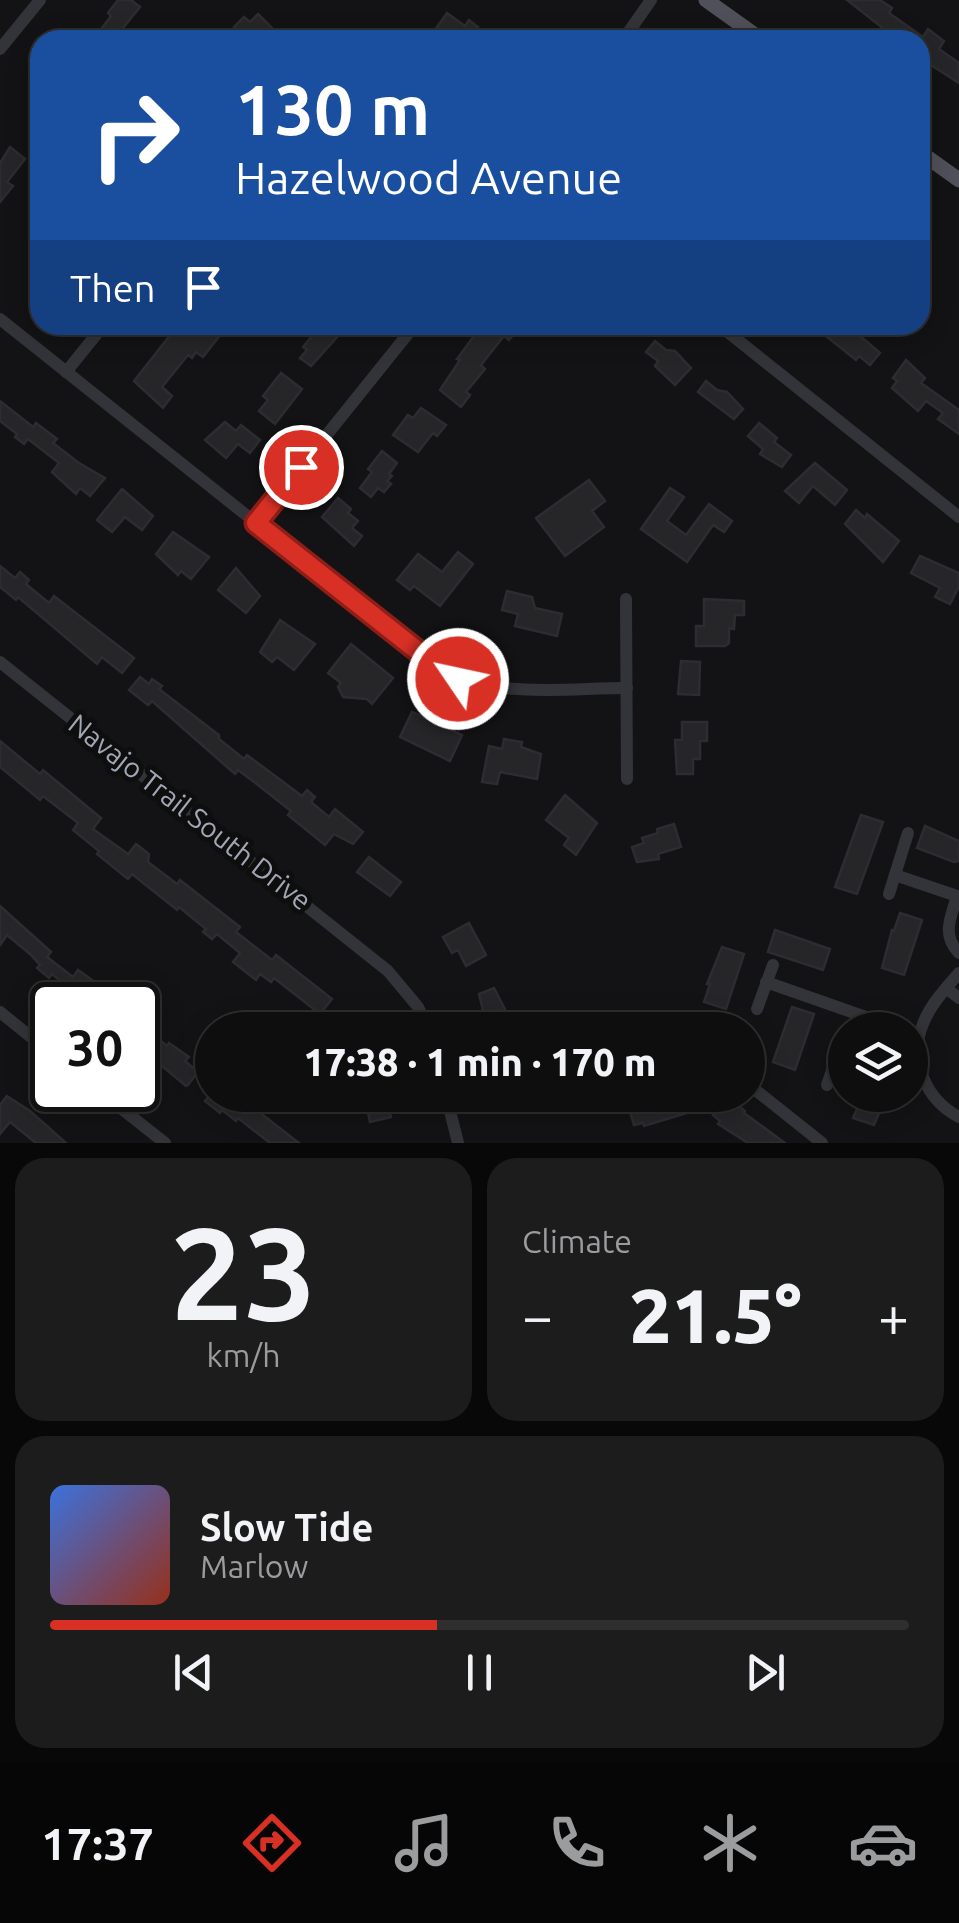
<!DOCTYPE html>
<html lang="en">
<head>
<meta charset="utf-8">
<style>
	:root { --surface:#0e0e0f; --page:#1c1c1d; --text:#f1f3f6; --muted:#9b9c9e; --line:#2e2e2f; --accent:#d93025 }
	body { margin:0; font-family:Ubuntu,sans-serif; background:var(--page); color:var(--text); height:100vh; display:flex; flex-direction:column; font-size:38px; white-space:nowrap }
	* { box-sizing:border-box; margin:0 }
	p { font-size:32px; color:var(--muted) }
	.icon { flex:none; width:55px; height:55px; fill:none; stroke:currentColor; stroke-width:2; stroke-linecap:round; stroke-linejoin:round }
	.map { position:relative; height:1143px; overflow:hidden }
	.drawer { display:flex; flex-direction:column; gap:15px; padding:15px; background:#080808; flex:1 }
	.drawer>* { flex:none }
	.banner { position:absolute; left:30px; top:30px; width:900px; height:305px; border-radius:30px; box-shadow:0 5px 25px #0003,0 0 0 2px var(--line); background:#1a4fa0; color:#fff; overflow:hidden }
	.controls { position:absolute; left:828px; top:1012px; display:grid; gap:20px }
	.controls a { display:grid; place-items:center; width:100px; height:100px; border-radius:50%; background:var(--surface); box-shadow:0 5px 25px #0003,0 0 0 2px var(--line); font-size:50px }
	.speed { position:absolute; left:30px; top:982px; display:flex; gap:20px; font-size:50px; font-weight:700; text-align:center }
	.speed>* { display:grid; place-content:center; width:130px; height:130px; border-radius:50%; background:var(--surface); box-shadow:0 5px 25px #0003,0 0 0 2px var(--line); line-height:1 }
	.speed .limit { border:5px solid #111; border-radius:15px; background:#fff; color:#111 }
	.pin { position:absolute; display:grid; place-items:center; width:85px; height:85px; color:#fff; margin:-42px; border:5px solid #fff; border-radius:50%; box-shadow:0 2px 10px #0007 }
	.me { position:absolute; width:110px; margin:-55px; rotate:304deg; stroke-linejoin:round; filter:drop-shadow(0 0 8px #0008) }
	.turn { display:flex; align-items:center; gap:35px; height:210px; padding:0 40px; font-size:45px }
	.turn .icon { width:130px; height:130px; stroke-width:2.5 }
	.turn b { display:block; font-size:70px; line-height:85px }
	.then { display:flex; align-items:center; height:95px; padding:0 40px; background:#0003; gap:20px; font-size:38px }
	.big { font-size:75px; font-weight:800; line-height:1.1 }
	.drawer .card { flex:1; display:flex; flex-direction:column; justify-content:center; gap:15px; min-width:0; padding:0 35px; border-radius:30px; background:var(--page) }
	.drawer .dial { align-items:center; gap:0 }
	.dial b { font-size:130px; line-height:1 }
	.song { display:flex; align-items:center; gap:30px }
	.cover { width:120px; height:120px; border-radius:15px; background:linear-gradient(135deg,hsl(220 70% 55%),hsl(10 70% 35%)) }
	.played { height:10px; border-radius:5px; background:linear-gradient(90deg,var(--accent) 45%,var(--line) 45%) }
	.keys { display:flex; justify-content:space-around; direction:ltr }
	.heat { display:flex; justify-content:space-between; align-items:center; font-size:55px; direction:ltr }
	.drawer .tiles { flex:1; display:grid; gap:15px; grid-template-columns:1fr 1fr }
	.card:last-child { grid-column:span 2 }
	.trip { position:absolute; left:195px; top:1012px; width:570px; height:100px; border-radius:50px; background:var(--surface); box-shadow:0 5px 25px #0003,0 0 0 2px var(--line); font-weight:800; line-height:100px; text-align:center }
	.menu { display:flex; height:160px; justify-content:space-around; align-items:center; background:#060606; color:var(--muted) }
	.menu .icon { width:70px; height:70px }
	.menu .on { color:var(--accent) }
	.menu b { font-size:45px; color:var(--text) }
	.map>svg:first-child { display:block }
</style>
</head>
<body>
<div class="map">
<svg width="959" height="1143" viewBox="0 0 959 1143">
	<rect width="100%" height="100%" fill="#131214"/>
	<g fill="#262528" stroke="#2d2c30" stroke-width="2.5">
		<polygon points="118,0 131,0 140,7 115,38 102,28 111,16 108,13"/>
		<polygon points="847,0 880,0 892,8 889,13 923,37 928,29 944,41 939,49 959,63 959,83 920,58 920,40 898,40"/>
		<polygon points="447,13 465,26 469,20 478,27 474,33 485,40 449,40 435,30"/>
		<polygon points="258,14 275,31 266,40 233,40 240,33 234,27 244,17 250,22"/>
		<polygon points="10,147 25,159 7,182 13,186 0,202 0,163"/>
		<polygon points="178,325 228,325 203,357 196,352 192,358 188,355 162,387 172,396 163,408 134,381"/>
		<polygon points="321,325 327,325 339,335 311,366 300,358 307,350 303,347"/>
		<polygon points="482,325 521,325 509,340 504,336 481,365 485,369 466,392 470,395 461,407 440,390 460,360 457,359"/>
		<polygon points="812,325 860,325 866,330 860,336 880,353 870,365 859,356 856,360"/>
		<polygon points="655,341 666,350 675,351 691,368 675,385 655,366 658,361 646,352"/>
		<polygon points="906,360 925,378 921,383 959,410 959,434 938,419 943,413 926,401 918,411 892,388 897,381 893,378"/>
		<polygon points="281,373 302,389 275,424 259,411 268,400 263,396"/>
		<polygon points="706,381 717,390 727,392 743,409 734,419 698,392"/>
		<polygon points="0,401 33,427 36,423 57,439 53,443 79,463 105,478 90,496 80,488 76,494 52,472 59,463 28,439 24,444 15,437 17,434 0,421"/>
		<polygon points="421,408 446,425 437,436 433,433 418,452 393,435 408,415 413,418"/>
		<polygon points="225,422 236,431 241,425 260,440 250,453 238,444 226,458 205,440"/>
		<polygon points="759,423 777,438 774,442 791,455 782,467 760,454 763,449 748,436"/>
		<polygon points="382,451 397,463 389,474 392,476 387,481 391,484 384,492 378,488 371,497 360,488 372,472 368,469"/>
		<polygon points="815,463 847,490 835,505 813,486 799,503 785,491"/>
		<polygon points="589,480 605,501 592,511 604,527 565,556 536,518"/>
		<polygon points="670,488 684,497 667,521 686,535 709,504 732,521 724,532 713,525 687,562 641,529"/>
		<polygon points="122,489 153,516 142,530 125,517 112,532 97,520"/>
		<polygon points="338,498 351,509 348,513 358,521 352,528 362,536 354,546 322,517"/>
		<polygon points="856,510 865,518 867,514 899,541 883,562 845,524"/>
		<polygon points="173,532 209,557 191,579 181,571 178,575 156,554"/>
		<polygon points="458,552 473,564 440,606 414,586 410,590 397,580 418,554 442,572"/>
		<polygon points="920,556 959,573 959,586 950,604 935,597 940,588 911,573"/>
		<polygon points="0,566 15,578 20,572 29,580 26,584 49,603 54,596 134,658 122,673 102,657 97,664 18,597 16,600 0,587"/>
		<polygon points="236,568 260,596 246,613 218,590"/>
		<polygon points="507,591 532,597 535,608 562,614 557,636 515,626 518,614 502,610"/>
		<polygon points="704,599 744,601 744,615 735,615 734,629 729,628 729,643 725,646 696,646 696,626 704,626"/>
		<polygon points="280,620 315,644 294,670 277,657 272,662 260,652"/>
		<polygon points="351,644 393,678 372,704 367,699 343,697 338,687 341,683 328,673"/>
		<polygon points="681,661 700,662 699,695 678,694"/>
		<polygon points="140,677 149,684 152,679 162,686 159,689 219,735 219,739 244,759 247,755 302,796 307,790 315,797 311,802 329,817 335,809 363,832 353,844 334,834 325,845 288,815 291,811 258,785 238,770 235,774 152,701 148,705 129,690"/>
		<polygon points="412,712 462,735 450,761 400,737"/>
		<polygon points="682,722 707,722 707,741 700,741 700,759 693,759 693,774 677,774 675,740 682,740"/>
		<polygon points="504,739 522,742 521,747 541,754 537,779 500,772 497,784 482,782 489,746 502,749"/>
		<polygon points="0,741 40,774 43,770 101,818 93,829 128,854 136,844 149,854 148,862 177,884 180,880 240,927 236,932 272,960 276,955 332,999 320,1014 274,978 271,982 260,974 256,980 233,962 240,953 217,934 212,939 203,932 206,929 179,907 177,910 132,874 128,879 97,854 99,851 73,830 78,823 43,796 40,800 0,767"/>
		<polygon points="565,795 597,823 576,855 564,845 569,838 546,820"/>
		<polygon points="861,815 883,822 857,894 835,887"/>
		<polygon points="674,824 681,847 658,854 659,859 637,862 632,847 644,843 642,838 658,833 657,829"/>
		<polygon points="925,826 959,841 959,861 954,862 917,848"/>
		<polygon points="369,857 401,882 390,896 357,872"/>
		<polygon points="0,906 51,952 47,957 73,977 78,970 102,987 106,982 114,989 102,1005 81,1005 85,1000 52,974 49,978 37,968 40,965 30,954 7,935 0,945"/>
		<polygon points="900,913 922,920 904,975 882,968 892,930 894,931"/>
		<polygon points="469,923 486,955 466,966 458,950 452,953 443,937"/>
		<polygon points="775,930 830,949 823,970 768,952"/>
		<polygon points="722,947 744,954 726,1009 704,1002 710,984 707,984"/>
		<polygon points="494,988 509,1017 515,1014 519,1023 504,1030 494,1030 491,1024 487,1027 479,994"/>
		<polygon points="792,1007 814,1014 795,1070 773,1062"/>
		<polygon points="138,1022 167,1046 169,1043 189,1057 185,1061 198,1072 188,1085 186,1086 138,1046"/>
		<polygon points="210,1095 237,1095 299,1143 270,1143 238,1118 236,1121 222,1110 220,1113 205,1101"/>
		<polygon points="364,1095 384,1095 391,1117 370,1122"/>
		<polygon points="659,1095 703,1095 707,1107 644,1126 643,1123 634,1125 627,1102"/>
		<polygon points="863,1095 887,1095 874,1125 853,1118"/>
		<polygon points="7,1096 30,1111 66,1143 36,1143 10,1122 0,1134 0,1105"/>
		<polygon points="728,1097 745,1111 744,1113 785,1143 748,1143 718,1124 720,1121 713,1115"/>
	</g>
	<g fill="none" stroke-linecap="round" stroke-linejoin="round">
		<g stroke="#333439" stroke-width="12">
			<polyline points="623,40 651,0"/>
			<polyline points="0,49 40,0"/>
			<path d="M 0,319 L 437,667 C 494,700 564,688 627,688"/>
			<polyline points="719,325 959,517"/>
			<polyline points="66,372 104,325"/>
			<polyline points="256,523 415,325"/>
			<polyline points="626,599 627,779"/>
			<polyline points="0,662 388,971 418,1007 428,1030"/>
			<path d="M 895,875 L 957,896 C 951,917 941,935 959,953"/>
			<polyline points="889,894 908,833"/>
			<path d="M 959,973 C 946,988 930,1005 923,1024 C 908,1059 926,1100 959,1117"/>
			<polyline points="766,982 903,1030"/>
			<polyline points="946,988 959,998"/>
			<polyline points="757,1009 773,965"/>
			<polyline points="0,1012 52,1054"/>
			<polyline points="748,1084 822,1143"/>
			<polyline points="827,1085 845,1033"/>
			<polyline points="98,1090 165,1143"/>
			<polyline points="446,1095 458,1143"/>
		</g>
		<g stroke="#4f5059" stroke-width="15">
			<polyline points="706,0 762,40"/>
			<polyline points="920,152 959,180"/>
		</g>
	</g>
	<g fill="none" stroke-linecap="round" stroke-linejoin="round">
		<defs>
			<polyline id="route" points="301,467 256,523 438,667 458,679"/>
		</defs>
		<use href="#route" stroke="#8d1f18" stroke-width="25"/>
		<use href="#route" stroke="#d93025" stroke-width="18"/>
	</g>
	<g text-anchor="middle" stroke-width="10" stroke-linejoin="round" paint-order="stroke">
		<g font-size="28" fill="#a3a7b5" stroke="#0e0e0f">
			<text transform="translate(190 812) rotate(38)" y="10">Navajo Trail South Drive</text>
		</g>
	</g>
</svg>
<div class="controls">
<a><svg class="icon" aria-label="layers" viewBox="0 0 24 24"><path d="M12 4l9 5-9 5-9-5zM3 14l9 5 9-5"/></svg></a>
</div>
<div class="speed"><div class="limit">30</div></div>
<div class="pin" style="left:301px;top:467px;background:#d93025"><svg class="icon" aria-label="arrive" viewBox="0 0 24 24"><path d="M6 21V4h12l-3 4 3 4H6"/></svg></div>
<svg class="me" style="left:458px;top:679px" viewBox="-20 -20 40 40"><circle r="17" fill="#d93025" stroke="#fff" stroke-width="3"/><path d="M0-11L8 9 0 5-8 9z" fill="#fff"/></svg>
<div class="trip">17:38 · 1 min · 170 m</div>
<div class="banner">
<div class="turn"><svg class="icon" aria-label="right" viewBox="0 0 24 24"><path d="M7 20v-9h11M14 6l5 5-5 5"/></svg><div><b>130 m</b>Hazelwood Avenue</div></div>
<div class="then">Then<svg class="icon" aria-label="arrive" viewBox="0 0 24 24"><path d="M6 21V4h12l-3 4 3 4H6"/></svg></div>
</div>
</div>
<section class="drawer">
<div class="tiles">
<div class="card dial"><b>23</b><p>km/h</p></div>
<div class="card"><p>Climate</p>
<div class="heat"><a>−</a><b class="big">21.5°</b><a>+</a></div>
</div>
<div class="card">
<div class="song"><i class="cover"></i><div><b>Slow Tide</b><p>Marlow</p></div></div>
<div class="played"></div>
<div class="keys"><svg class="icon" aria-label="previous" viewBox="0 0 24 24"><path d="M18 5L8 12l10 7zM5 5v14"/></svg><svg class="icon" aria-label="pause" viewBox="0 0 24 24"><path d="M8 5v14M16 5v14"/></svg><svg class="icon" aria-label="next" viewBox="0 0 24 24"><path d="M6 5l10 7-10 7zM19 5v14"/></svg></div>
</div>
</div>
</section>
<nav class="menu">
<b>17:37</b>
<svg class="icon on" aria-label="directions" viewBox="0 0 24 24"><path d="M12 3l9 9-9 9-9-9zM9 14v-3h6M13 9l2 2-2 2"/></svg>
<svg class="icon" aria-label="music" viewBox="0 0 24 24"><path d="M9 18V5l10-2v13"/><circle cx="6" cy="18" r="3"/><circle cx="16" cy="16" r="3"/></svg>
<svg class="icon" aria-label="phone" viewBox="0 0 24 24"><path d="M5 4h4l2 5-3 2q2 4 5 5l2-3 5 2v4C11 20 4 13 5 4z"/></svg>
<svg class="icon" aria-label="climate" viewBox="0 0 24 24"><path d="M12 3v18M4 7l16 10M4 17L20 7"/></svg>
<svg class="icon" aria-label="car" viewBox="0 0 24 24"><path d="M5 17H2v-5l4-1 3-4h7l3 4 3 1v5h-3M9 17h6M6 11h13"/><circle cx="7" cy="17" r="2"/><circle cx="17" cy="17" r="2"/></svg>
</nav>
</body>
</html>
